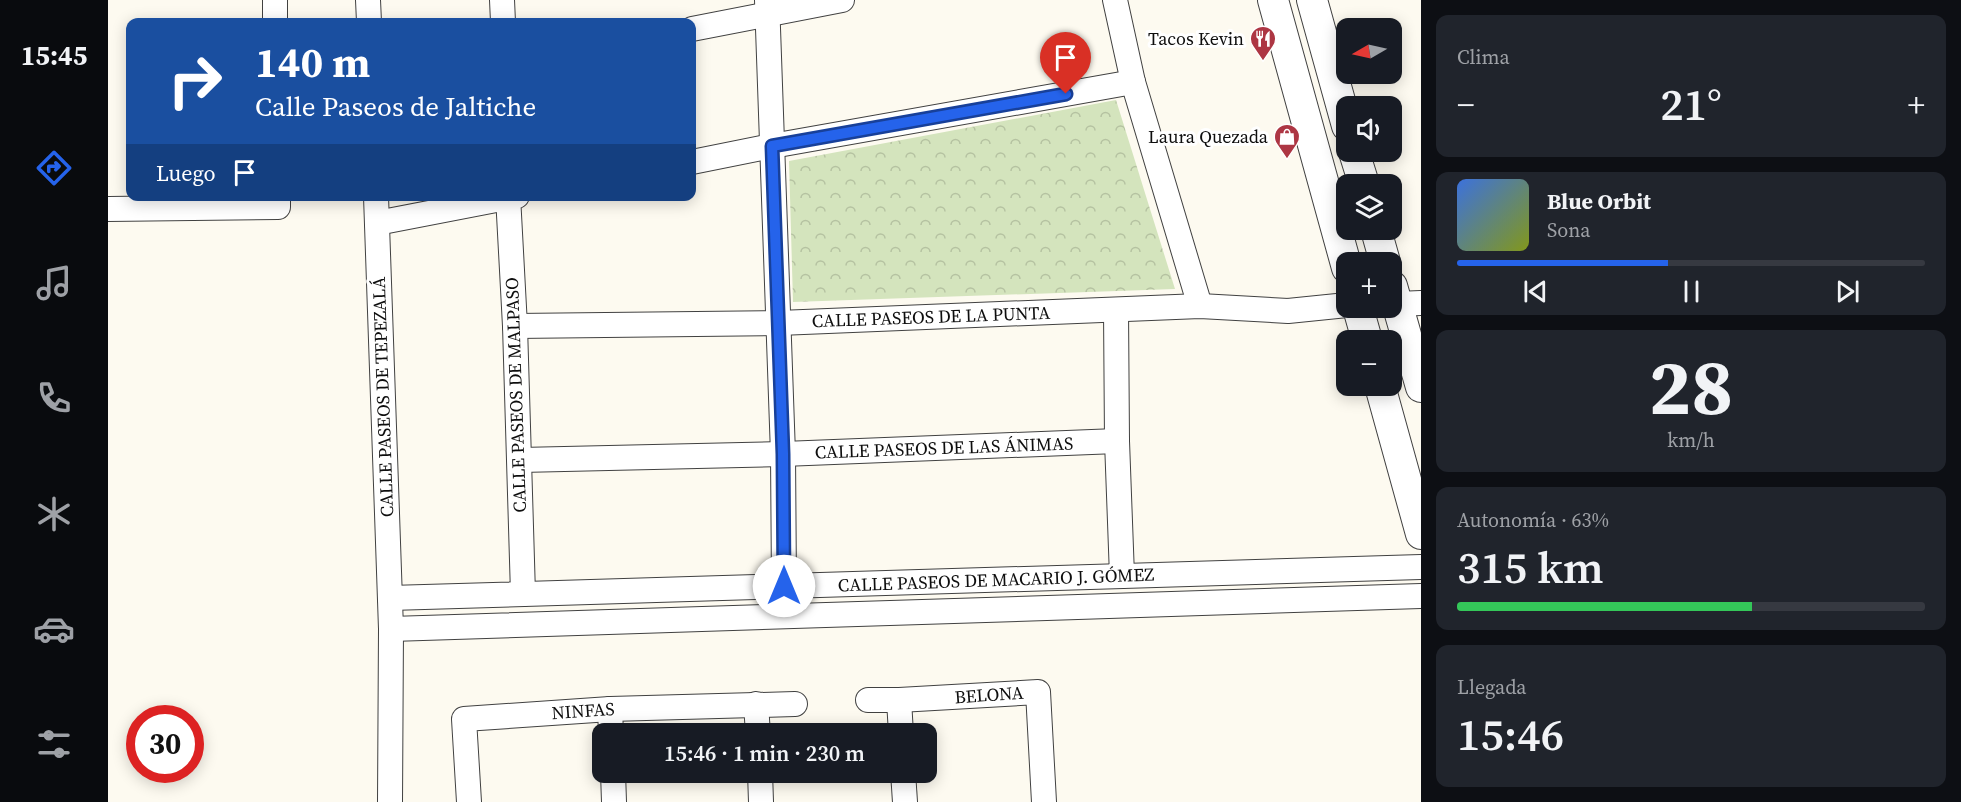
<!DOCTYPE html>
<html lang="es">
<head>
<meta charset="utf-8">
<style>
	:root { --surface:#171b24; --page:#20242c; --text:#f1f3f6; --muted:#9ea1a6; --line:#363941; --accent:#2563eb }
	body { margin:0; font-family:"Source Serif 4",serif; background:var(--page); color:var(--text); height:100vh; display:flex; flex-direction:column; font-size:22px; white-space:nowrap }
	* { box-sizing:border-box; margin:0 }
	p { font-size:20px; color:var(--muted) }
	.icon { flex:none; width:33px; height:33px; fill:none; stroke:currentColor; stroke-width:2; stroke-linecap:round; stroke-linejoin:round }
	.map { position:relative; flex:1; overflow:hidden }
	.side { display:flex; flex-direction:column; gap:15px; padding:15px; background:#0d0f14; width:540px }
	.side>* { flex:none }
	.hud { position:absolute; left:18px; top:18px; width:570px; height:183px; border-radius:12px; box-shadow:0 3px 15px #0003; background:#1a4fa0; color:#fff; overflow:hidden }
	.needle { width:39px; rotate:261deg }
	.fabs { position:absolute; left:1228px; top:18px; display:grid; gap:12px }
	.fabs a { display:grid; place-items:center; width:66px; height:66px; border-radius:12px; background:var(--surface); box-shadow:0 3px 15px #0003; font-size:30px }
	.speed { position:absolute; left:18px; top:705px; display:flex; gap:12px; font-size:30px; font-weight:700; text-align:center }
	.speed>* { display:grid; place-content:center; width:78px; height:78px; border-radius:50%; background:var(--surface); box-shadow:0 3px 15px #0003; line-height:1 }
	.speed .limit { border:9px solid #d22; background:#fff; color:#111 }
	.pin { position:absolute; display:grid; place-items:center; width:51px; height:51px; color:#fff; margin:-62px -26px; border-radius:50% 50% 50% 0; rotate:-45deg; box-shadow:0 0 6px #0007 }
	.pin .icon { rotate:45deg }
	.me { position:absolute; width:66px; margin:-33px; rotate:0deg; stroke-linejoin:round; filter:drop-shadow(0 0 4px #0008) }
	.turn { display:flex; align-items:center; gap:21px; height:126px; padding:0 30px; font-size:27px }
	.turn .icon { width:78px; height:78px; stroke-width:2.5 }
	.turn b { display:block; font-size:42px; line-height:51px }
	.then { display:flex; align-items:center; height:57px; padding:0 30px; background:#0003; gap:12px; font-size:22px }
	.big { font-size:45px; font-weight:600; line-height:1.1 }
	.side .tile { flex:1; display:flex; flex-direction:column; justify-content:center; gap:9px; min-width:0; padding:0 21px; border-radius:12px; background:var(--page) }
	.side .dial { align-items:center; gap:0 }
	.dial b { font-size:78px; line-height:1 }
	.song { display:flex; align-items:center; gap:18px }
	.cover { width:72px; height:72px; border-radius:9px; background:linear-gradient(135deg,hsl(220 70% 55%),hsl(70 70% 35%)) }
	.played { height:6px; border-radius:3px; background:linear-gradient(90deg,var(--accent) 45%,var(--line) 45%) }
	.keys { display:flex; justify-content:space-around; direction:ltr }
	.heat { display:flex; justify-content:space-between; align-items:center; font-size:33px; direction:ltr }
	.charge { height:9px; border-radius:4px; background:linear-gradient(90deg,#34c759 63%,var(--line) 0) }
	.trip { position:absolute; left:484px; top:723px; width:345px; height:60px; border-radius:12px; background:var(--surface); box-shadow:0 3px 15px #0003; font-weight:600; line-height:60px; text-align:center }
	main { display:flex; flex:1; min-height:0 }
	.menu { display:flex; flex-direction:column; width:108px; justify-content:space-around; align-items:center; background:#090b0e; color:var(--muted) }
	.menu .icon { width:42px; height:42px }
	.menu .active { color:var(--accent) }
	.menu b { font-size:27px; color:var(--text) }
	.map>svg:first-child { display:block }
</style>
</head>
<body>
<main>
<nav class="menu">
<b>15:45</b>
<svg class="icon active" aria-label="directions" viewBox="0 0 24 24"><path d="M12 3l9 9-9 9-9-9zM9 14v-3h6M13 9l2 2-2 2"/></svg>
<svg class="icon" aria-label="music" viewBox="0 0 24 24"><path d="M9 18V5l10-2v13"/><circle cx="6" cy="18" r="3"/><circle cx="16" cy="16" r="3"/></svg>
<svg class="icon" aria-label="phone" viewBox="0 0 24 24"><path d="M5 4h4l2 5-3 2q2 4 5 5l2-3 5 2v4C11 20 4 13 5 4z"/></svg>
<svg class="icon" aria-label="climate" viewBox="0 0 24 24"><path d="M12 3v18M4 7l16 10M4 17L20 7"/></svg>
<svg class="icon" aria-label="car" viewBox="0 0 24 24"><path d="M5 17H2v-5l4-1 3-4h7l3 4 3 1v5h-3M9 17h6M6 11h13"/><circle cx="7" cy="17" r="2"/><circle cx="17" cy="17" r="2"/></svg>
<svg class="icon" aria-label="filters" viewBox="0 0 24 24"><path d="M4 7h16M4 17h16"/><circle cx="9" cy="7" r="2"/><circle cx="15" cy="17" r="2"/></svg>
</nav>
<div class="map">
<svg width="1313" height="802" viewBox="0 0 1313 802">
	<defs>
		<pattern id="park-crowns" width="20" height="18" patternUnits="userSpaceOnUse" patternTransform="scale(1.5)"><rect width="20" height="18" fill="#d4e4bd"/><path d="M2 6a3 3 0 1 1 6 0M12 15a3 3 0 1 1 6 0" fill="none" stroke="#b5c2a1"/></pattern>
	</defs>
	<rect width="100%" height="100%" fill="#fdfaf0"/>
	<polygon fill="url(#park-crowns)" points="1008,100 1067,289 685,302 681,161"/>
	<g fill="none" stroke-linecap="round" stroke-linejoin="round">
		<defs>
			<g id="minor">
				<polyline points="167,0 167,22"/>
				<polyline points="260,0 261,22"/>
				<polyline points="394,0 395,22"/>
				<polyline points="659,0 675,454 676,586"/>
				<polyline points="1007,0 1025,82 1092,306"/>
				<polyline points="584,29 734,0"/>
				<polyline points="584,162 664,146 1025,82"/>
				<polyline points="268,196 283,629 282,802"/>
				<polyline points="400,196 407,326 415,594"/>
				<polyline points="0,209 170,207 170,196"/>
				<polyline points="269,223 409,196"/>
				<polyline points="1289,304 1313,303"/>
				<polyline points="1008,310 1009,441 1014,576"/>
				<polyline points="407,326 671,323 1092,306 1180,311 1239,305"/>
				<polyline points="412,460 675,454 1009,441"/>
				<polyline points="282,598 1313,567"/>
				<polyline points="283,629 1313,596"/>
				<polyline points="760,700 791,700 930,692 936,802"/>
				<polyline points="791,700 793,734"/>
				<polyline points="648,704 650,734"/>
				<polyline points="502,709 503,734"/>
				<polyline points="505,772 506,802"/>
				<polyline points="652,772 653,802"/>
				<polyline points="795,772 797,802"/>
				<polyline points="361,802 356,719 502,709 687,704"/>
			</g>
			<g id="tertiary">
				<polyline points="1165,0 1239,268"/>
				<polyline points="1204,0 1239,126"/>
				<polyline points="1246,152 1256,184"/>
				<polyline points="1268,230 1277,262"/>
				<polyline points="1284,286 1313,387"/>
				<polyline points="1250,308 1259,340"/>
				<polyline points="1272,386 1313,534"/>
			</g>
		</defs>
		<use href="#minor" stroke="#414141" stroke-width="26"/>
		<use href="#tertiary" stroke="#414141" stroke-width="32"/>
		<use href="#minor" stroke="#fff" stroke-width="24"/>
		<use href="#tertiary" stroke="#fff" stroke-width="30"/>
	</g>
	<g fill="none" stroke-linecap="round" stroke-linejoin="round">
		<defs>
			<polyline id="route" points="676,586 675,454 664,146 958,94"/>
		</defs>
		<use href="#route" stroke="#184099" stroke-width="15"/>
		<use href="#route" stroke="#2563eb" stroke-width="10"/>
	</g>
	<defs>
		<symbol id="restaurant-pin" viewBox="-11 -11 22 30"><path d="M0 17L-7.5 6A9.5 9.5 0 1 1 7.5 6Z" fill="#ad3643" stroke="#fff"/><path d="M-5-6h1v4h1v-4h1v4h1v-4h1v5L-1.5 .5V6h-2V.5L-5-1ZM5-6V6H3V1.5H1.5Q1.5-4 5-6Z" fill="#fff"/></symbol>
		<symbol id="shop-pin" viewBox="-11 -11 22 30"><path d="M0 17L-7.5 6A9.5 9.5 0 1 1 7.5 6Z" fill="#ad3643" stroke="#fff"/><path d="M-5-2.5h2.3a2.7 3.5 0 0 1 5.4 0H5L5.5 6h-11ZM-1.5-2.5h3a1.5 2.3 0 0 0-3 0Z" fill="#fff"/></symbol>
	</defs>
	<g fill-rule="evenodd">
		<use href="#restaurant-pin" x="1140" y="24" width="30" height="40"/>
		<use href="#shop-pin" x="1164" y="122" width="30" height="40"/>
	</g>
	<g text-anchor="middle" stroke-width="6" stroke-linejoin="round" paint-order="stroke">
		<g font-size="18" fill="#0e0e0e" stroke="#fff" text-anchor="end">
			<text x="1136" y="45">Tacos Kevin</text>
			<text x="1160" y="143">Laura Quezada</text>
		</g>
		<g font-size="18" fill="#0e0e0e" stroke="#fff">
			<text transform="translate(823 317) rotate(-2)" y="6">CALLE PASEOS DE LA PUNTA</text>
			<text transform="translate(408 395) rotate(-92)" y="6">CALLE PASEOS DE MALPASO</text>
			<text transform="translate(275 397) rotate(-92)" y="6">CALLE PASEOS DE TEPEZALÁ</text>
			<text transform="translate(836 448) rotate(-2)" y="6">CALLE PASEOS DE LAS ÁNIMAS</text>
			<text transform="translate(888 580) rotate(-2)" y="6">CALLE PASEOS DE MACARIO J. GÓMEZ</text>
			<text transform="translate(881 695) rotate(-4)" y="6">BELONA</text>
			<text transform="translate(475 711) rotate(-4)" y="6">NINFAS</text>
		</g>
	</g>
</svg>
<div class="fabs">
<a><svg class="needle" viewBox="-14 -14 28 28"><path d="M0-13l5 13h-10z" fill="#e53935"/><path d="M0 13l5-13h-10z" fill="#9ea1a6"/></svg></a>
<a><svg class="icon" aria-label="sound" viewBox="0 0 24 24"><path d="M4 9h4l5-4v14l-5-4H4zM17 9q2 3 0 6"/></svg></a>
<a><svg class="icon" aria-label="layers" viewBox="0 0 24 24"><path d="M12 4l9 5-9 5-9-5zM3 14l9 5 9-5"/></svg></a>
<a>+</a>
<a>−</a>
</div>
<div class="speed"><div class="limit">30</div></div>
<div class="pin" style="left:958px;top:94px;background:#d93025"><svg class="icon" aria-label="arrive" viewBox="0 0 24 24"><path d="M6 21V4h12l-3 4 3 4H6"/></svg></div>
<svg class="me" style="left:676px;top:586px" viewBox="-20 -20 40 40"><circle r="19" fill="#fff"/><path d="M0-13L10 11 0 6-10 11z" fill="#2563eb"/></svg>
<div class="trip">15:46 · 1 min · 230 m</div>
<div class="hud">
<div class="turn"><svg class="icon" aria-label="right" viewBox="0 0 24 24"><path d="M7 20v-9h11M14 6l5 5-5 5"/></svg><div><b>140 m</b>Calle Paseos de Jaltiche</div></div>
<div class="then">Luego<svg class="icon" aria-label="arrive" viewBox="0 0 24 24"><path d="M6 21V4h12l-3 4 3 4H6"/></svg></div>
</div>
</div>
<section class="side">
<div class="tile"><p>Clima</p>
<div class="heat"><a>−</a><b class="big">21°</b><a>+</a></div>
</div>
<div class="tile">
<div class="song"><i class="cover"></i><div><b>Blue Orbit</b><p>Sona</p></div></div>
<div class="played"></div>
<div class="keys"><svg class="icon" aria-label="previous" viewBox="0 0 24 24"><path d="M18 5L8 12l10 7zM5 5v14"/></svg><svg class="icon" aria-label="pause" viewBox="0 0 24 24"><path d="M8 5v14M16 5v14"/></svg><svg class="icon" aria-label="next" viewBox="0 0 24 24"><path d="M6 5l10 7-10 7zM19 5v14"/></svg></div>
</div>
<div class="tile dial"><b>28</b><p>km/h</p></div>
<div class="tile"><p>Autonomía · 63%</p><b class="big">315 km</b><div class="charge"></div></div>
<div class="tile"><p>Llegada</p><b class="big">15:46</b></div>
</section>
</main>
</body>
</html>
